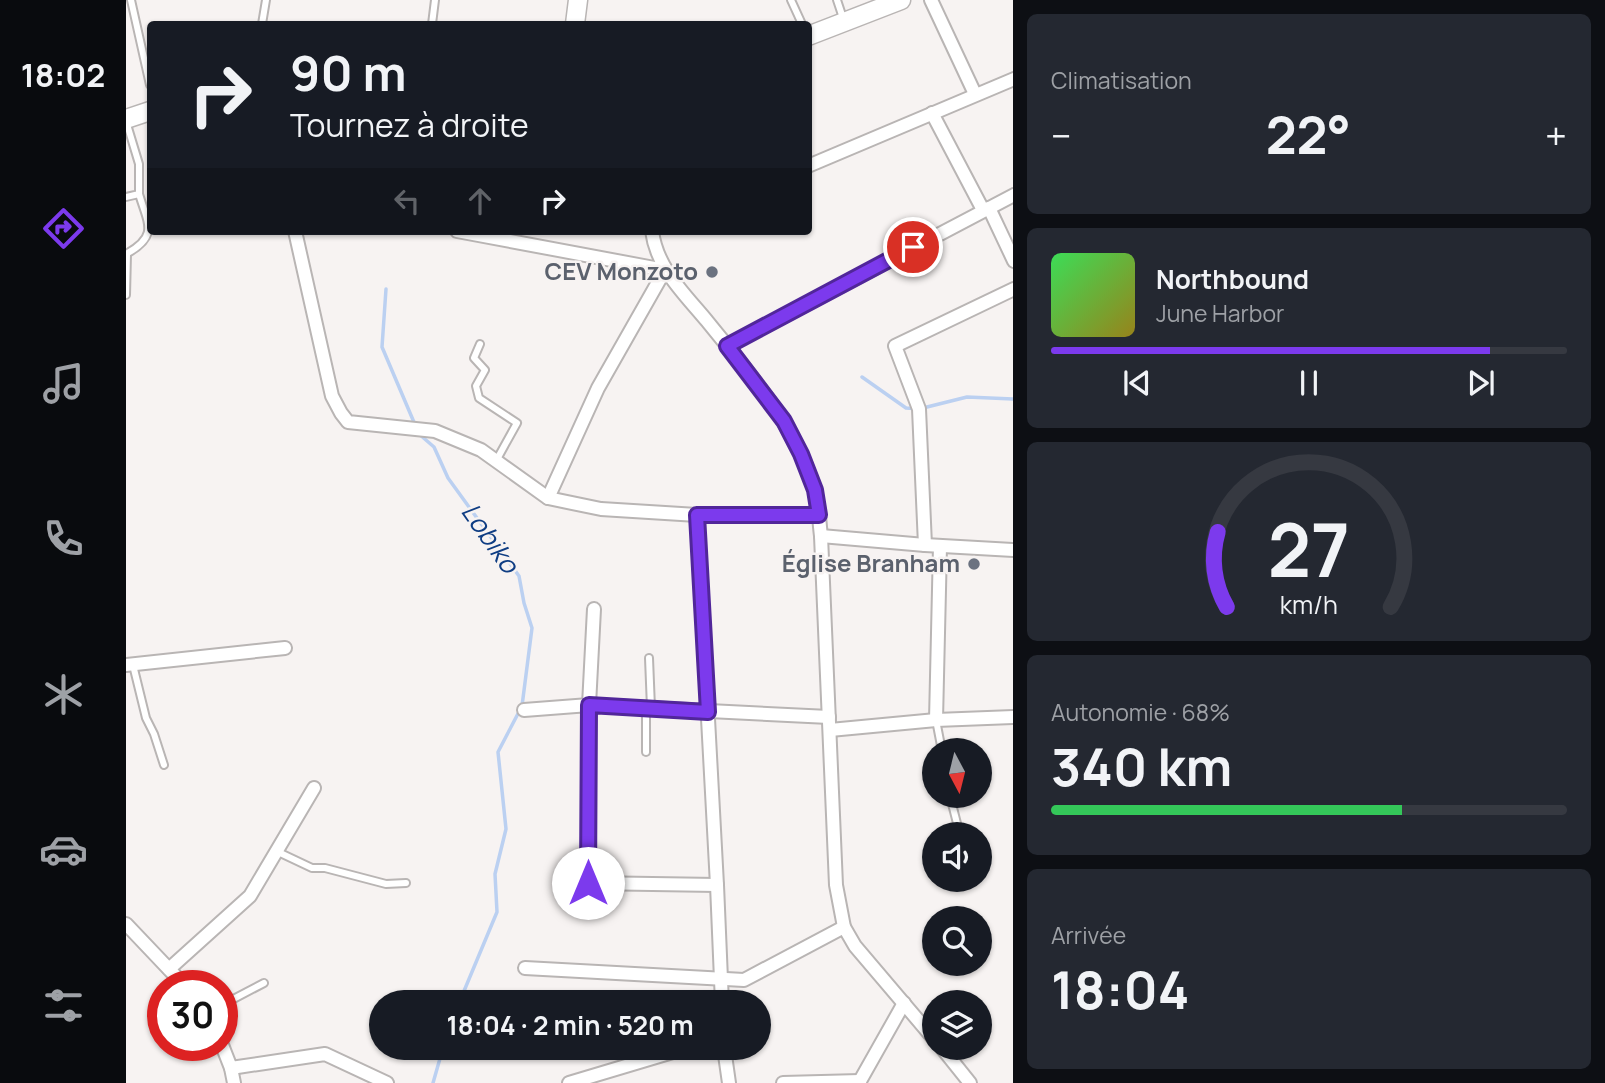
<!DOCTYPE html>
<html lang="fr">
<head>
<meta charset="utf-8">
<style>
	:root { --surface:#171b24; --page:#242831; --text:#f1f3f6; --muted:#9ea1a6; --line:#363941; --accent:#7c3aed }
	body { margin:0; font-family:Manrope,sans-serif; background:var(--page); color:var(--text); height:100vh; display:flex; flex-direction:column; font-size:26px; white-space:nowrap }
	* { box-sizing:border-box; margin:0 }
	p { font-size:23px; color:var(--muted) }
	.icon { flex:none; width:38px; height:38px; fill:none; stroke:currentColor; stroke-width:2; stroke-linecap:round; stroke-linejoin:round }
	.map { position:relative; flex:1; overflow:hidden }
	.side { display:flex; flex-direction:column; gap:14px; padding:14px; background:#0d0f14; width:592px }
	.side>* { flex:none }
	.guide { position:absolute; left:21px; top:21px; width:665px; height:214px; border-radius:7px; box-shadow:0 2px 5px #0004; background:#171b24; color:var(--text); overflow:hidden }
	.needle { width:46px; rotate:173deg }
	.buttons { position:absolute; left:796px; top:738px; display:grid; gap:14px }
	.buttons a { display:grid; place-items:center; width:70px; height:70px; border-radius:50%; background:var(--surface); box-shadow:0 2px 5px #0004; font-size:35px }
	.speed { position:absolute; left:21px; top:970px; display:flex; gap:14px; font-size:35px; font-weight:700; text-align:center }
	.speed>* { display:grid; place-content:center; width:91px; height:91px; border-radius:50%; background:var(--surface); box-shadow:0 2px 5px #0004; line-height:1 }
	.speed .limit { border:10px solid #d22; background:#fff; color:#111 }
	.pin { position:absolute; display:grid; place-items:center; width:60px; height:60px; color:#fff; margin:-30px; border:4px solid #fff; border-radius:50%; box-shadow:0 2px 7px #0007 }
	.me { position:absolute; width:77px; margin:-38px; rotate:0deg; stroke-linejoin:round; filter:drop-shadow(0 0 5px #0008) }
	.turn { display:flex; align-items:center; gap:24px; height:147px; padding:0 28px; font-size:32px }
	.turn .icon { width:91px; height:91px; stroke-width:2.5 }
	.turn b { display:block; font-size:49px; line-height:60px }
	.lanes { display:flex; align-items:center; height:66px; padding:0 28px; background:#0003; justify-content:center; gap:35px; direction:ltr }
	.lanes .off { opacity:.35 }
	.big { font-size:52px; font-weight:700; line-height:1.1 }
	.side .tile { flex:1; display:flex; flex-direction:column; justify-content:center; gap:10px; min-width:0; padding:0 24px; border-radius:10px; background:var(--page) }
	.side .dial { align-items:center; gap:0 }
	.dial svg { height:182px; overflow:visible; fill:none; stroke:var(--line); stroke-width:7; stroke-linecap:round; text-anchor:middle }
	.dial text { fill:var(--text); stroke:none }
	.song { display:flex; align-items:center; gap:21px }
	.cover { width:84px; height:84px; border-radius:10px; background:linear-gradient(135deg,hsl(130 70% 55%),hsl(50 70% 35%)) }
	.played { height:7px; border-radius:4px; background:linear-gradient(90deg,var(--accent) 85%,var(--line) 85%) }
	.keys { display:flex; justify-content:space-around; direction:ltr }
	.heat { display:flex; justify-content:space-between; align-items:center; font-size:38px; direction:ltr }
	.charge { height:10px; border-radius:5px; background:linear-gradient(90deg,#34c759 68%,var(--line) 0) }
	.trip { position:absolute; left:243px; top:990px; width:402px; height:70px; border-radius:35px; background:var(--surface); box-shadow:0 2px 5px #0004; font-weight:700; line-height:70px; text-align:center }
	main { display:flex; flex:1; min-height:0 }
	.menu { display:flex; flex-direction:column; width:126px; justify-content:space-around; align-items:center; background:#090b0e; color:var(--muted) }
	.menu .icon { width:49px; height:49px }
	.menu .current { color:var(--accent) }
	.menu b { font-size:32px; color:var(--text) }
	.map>svg:first-child { display:block }
</style>
</head>
<body>
<main>
<nav class="menu">
<b>18:02</b>
<svg class="icon current" aria-label="directions" viewBox="0 0 24 24"><path d="M12 3l9 9-9 9-9-9zM9 14v-3h6M13 9l2 2-2 2"/></svg>
<svg class="icon" aria-label="music" viewBox="0 0 24 24"><path d="M9 18V5l10-2v13"/><circle cx="6" cy="18" r="3"/><circle cx="16" cy="16" r="3"/></svg>
<svg class="icon" aria-label="phone" viewBox="0 0 24 24"><path d="M5 4h4l2 5-3 2q2 4 5 5l2-3 5 2v4C11 20 4 13 5 4z"/></svg>
<svg class="icon" aria-label="climate" viewBox="0 0 24 24"><path d="M12 3v18M4 7l16 10M4 17L20 7"/></svg>
<svg class="icon" aria-label="car" viewBox="0 0 24 24"><path d="M5 17H2v-5l4-1 3-4h7l3 4 3 1v5h-3M9 17h6M6 11h13"/><circle cx="7" cy="17" r="2"/><circle cx="17" cy="17" r="2"/></svg>
<svg class="icon" aria-label="filters" viewBox="0 0 24 24"><path d="M4 7h16M4 17h16"/><circle cx="9" cy="7" r="2"/><circle cx="15" cy="17" r="2"/></svg>
</nav>
<div class="map">
<svg width="888" height="1083" viewBox="0 0 888 1083">
	<rect width="100%" height="100%" fill="#f7f3f2"/>
	<g fill="none" stroke-linecap="round" stroke-linejoin="round">
		<g stroke="#bbd0f1" stroke-width="3.5">
			<polyline points="260,289 256,347 290,427"/>
			<polyline points="736,377 780,408 793,409 841,397 888,399"/>
			<polyline points="293,434 308,447 322,478 393,576 398,603 406,628 396,706 372,752 380,829 369,874 371,912 333,1003"/>
			<polyline points="307,1083 317,1048"/>
		</g>
		<defs>
			<g id="lane">
				<polyline points="5,0 24,85"/>
				<polyline points="665,0 676,24"/>
				<polyline points="711,0 718,21"/>
				<polyline points="136,24 140,0"/>
				<polyline points="306,24 309,0"/>
				<polyline points="0,121 13,164 13,194 0,197"/>
				<path d="M 0,254 C 33,236 22,224 13,194"/>
				<polyline points="0,295 1,254"/>
				<polyline points="354,344 348,358 359,370 350,386 353,398 391,423 370,461"/>
				<polyline points="523,658 525,708"/>
				<polyline points="7,665 20,718 28,734 38,765"/>
				<polyline points="520,709 520,752"/>
				<polyline points="810,720 816,751"/>
				<polyline points="824,796 834,835"/>
				<polyline points="150,851 186,868 199,868 260,884 280,883"/>
				<polyline points="96,1005 138,983"/>
			</g>
			<g id="street">
				<polyline points="805,0 849,94"/>
				<polyline points="806,113 857,210"/>
				<polyline points="682,166 888,79"/>
				<polyline points="863,208 888,261"/>
				<polyline points="169,231 206,396 215,413 222,422 309,431 355,450 422,498 475,509 571,515 693,515"/>
				<polyline points="331,231 539,270 472,388 422,498"/>
				<path d="M 526,231 C 531,269 558,293 581,321 C 622,372 669,424 688,488 C 693,503 693,521 695,536 L 710,885 L 718,927 L 729,946 L 808,1039"/>
				<polyline points="601,346 888,195"/>
				<polyline points="571,515 591,885 596,1003"/>
				<polyline points="695,536 799,545 888,550"/>
				<polyline points="799,545 793,409 769,346 888,289"/>
				<polyline points="468,609 463,705 462,883 591,885"/>
				<polyline points="0,665 159,648"/>
				<polyline points="398,710 463,705 703,717"/>
				<polyline points="810,720 814,546"/>
				<polyline points="704,730 810,720 888,717"/>
				<polyline points="0,924 58,985"/>
				<polyline points="399,968 618,980 718,927"/>
				<polyline points="43,969 124,896 188,788"/>
				<polyline points="96,1045 105,1068 108,1083"/>
				<polyline points="598,1048 603,1083"/>
				<polyline points="816,1048 844,1083"/>
				<polyline points="105,1068 199,1054 261,1083"/>
				<polyline points="443,1083 560,1048"/>
				<polyline points="657,1083 734,1081"/>
				<polyline points="734,1083 734,1081 778,1003"/>
			</g>
			<g id="secondary">
				<polyline points="449,24 452,0"/>
				<polyline points="682,36 775,0"/>
				<polyline points="0,119 24,111"/>
			</g>
		</defs>
		<use href="#lane" stroke="#b9b5b4" stroke-width="10"/>
		<use href="#street" stroke="#b9b5b4" stroke-width="16"/>
		<use href="#secondary" stroke="#b9b5b4" stroke-width="21"/>
		<use href="#lane" stroke="#fff" stroke-width="6"/>
		<use href="#street" stroke="#fff" stroke-width="12"/>
		<use href="#secondary" stroke="#fff" stroke-width="18"/>
	</g>
	<g fill="none" stroke-linecap="round" stroke-linejoin="round">
		<defs>
			<polyline id="route" points="462,883 463,705 582,712 571,515 693,515 689,490 675,454 658,421 601,346 787,247"/>
		</defs>
		<use href="#route" stroke="#51269a" stroke-width="18"/>
		<use href="#route" stroke="#7c3aed" stroke-width="12"/>
	</g>
	<g fill="#6b7280" stroke="#f7f3f2" stroke-width="2.5">
		<circle cx="586" cy="272" r="7"/>
		<circle cx="848" cy="564" r="7"/>
	</g>
	<g text-anchor="middle" stroke-width="5" stroke-linejoin="round" paint-order="stroke">
		<g font-size="24" font-weight="bold" fill="#5b616d" stroke="#f7f3f2" text-anchor="end">
			<text x="572" y="280">CEV Monzoto</text>
			<text x="834" y="572">Église Branham</text>
		</g>
		<g font-size="26" font-style="italic" fill="#0f3d83" stroke="#f7f3f2">
			<text transform="translate(364 538) rotate(55)" y="9">Lobiko</text>
		</g>
	</g>
</svg>
<div class="buttons">
<a><svg class="needle" viewBox="-14 -14 28 28"><path d="M0-13l5 13h-10z" fill="#e53935"/><path d="M0 13l5-13h-10z" fill="#9ea1a6"/></svg></a>
<a><svg class="icon" aria-label="sound" viewBox="0 0 24 24"><path d="M4 9h4l5-4v14l-5-4H4zM17 9q2 3 0 6"/></svg></a>
<a><svg class="icon" aria-label="search" viewBox="0 0 24 24"><circle cx="10" cy="10" r="6"/><path d="M15 15l6 6"/></svg></a>
<a><svg class="icon" aria-label="layers" viewBox="0 0 24 24"><path d="M12 4l9 5-9 5-9-5zM3 14l9 5 9-5"/></svg></a>
</div>
<div class="speed"><div class="limit">30</div></div>
<div class="pin" style="left:787px;top:247px;background:#d93025"><svg class="icon" aria-label="arrive" viewBox="0 0 24 24"><path d="M6 21V4h12l-3 4 3 4H6"/></svg></div>
<svg class="me" style="left:462px;top:883px" viewBox="-20 -20 40 40"><circle r="19" fill="#fff"/><path d="M0-13L10 11 0 6-10 11z" fill="#7c3aed"/></svg>
<div class="trip">18:04 · 2 min · 520 m</div>
<div class="guide">
<div class="turn"><svg class="icon" aria-label="right" viewBox="0 0 24 24"><path d="M7 20v-9h11M14 6l5 5-5 5"/></svg><div><b>90 m</b>Tournez à droite</div></div>
<div class="lanes"><svg class="icon off" aria-label="left" viewBox="0 0 24 24"><path d="M17 20v-9H6M10 6l-5 5 5 5"/></svg><svg class="icon off" aria-label="ahead" viewBox="0 0 24 24"><path d="M12 20V5M6 11l6-6 6 6"/></svg><svg class="icon" aria-label="right" viewBox="0 0 24 24"><path d="M7 20v-9h11M14 6l5 5-5 5"/></svg></div>
</div>
</div>
<section class="side">
<div class="tile"><p>Climatisation</p>
<div class="heat"><a>−</a><b class="big">22°</b><a>+</a></div>
</div>
<div class="tile">
<div class="song"><i class="cover"></i><div><b>Northbound</b><p>June Harbor</p></div></div>
<div class="played"></div>
<div class="keys"><svg class="icon" aria-label="previous" viewBox="0 0 24 24"><path d="M18 5L8 12l10 7zM5 5v14"/></svg><svg class="icon" aria-label="pause" viewBox="0 0 24 24"><path d="M8 5v14M16 5v14"/></svg><svg class="icon" aria-label="next" viewBox="0 0 24 24"><path d="M6 5l10 7-10 7zM19 5v14"/></svg></div>
</div>
<div class="tile dial"><svg viewBox="0 0 100 80">
<path d="M14 69A42 42 0 1 1 86 69"/>
<path d="M14 69A42 42 0 0 1 10 36" stroke="#7c3aed"/>
<text x="50" y="56" font-size="32" font-weight="700">27</text>
<text x="50" y="72" font-size="11">km/h</text>
</svg></div>
<div class="tile"><p>Autonomie · 68%</p><b class="big">340 km</b><div class="charge"></div></div>
<div class="tile"><p>Arrivée</p><b class="big">18:04</b></div>
</section>
</main>
</body>
</html>
